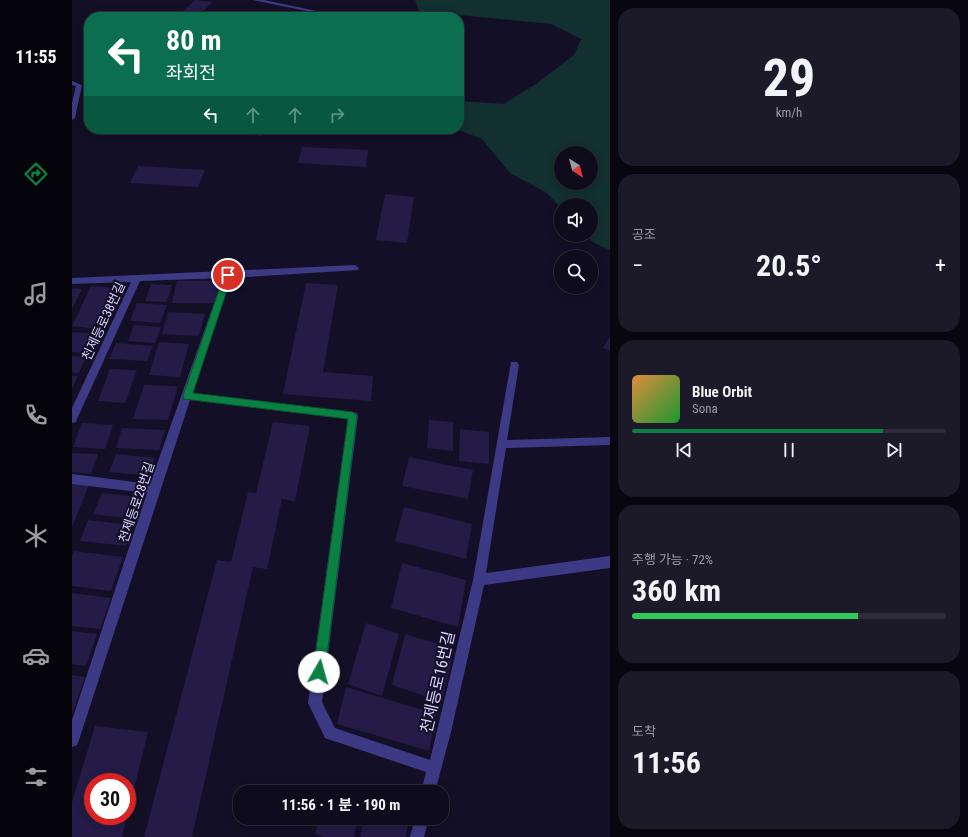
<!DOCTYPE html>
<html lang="ko">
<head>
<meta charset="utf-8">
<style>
	:root { --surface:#0e0b1c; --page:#1c1929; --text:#f1f3f6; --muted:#9b9ba3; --line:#2e2b3b; --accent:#0b8043 }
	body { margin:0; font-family:"Roboto Condensed","Noto Sans KR",sans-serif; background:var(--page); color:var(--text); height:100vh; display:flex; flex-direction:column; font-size:15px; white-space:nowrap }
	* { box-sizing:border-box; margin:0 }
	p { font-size:13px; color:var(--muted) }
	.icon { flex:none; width:22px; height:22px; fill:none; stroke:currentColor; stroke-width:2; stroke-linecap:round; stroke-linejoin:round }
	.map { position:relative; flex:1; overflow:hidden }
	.drawer { display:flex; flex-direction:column; gap:8px; padding:8px; background:#08060f; width:358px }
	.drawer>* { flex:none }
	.hud { position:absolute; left:12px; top:12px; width:380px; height:122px; border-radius:16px; box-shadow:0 2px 10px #0003,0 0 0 1px var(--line); background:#0b6e4f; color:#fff; overflow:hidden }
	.needle { width:26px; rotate:144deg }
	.fabs { position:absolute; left:482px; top:146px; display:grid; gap:8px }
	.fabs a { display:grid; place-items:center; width:44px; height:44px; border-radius:50%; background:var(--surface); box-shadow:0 2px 10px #0003,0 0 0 1px var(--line); font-size:20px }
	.speed { position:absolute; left:12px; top:773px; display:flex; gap:8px; font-size:20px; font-weight:700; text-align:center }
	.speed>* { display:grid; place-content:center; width:52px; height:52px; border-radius:50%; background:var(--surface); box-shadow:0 2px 10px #0003,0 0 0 1px var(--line); line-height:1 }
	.speed .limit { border:6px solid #d22; background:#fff; color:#111 }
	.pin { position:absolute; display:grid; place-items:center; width:34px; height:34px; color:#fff; margin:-17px; border:2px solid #fff; border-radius:50%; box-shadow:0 1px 4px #0007 }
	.me { position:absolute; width:44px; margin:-22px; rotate:7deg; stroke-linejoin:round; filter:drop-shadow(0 0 3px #0008) }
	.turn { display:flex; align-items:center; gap:14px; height:84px; padding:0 16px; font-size:18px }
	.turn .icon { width:52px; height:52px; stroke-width:2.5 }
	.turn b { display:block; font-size:28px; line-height:34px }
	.lanes { display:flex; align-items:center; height:38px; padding:0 16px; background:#0003; justify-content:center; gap:20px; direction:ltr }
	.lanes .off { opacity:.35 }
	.big { font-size:30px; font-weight:700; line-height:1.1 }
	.drawer .widget { flex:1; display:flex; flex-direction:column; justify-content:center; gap:6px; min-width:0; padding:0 14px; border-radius:16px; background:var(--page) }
	.drawer .dial { align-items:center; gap:0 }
	.dial b { font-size:52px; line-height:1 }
	.song { display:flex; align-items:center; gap:12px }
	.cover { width:48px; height:48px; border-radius:6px; background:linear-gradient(135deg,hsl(30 70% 55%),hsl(130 70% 35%)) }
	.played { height:4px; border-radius:2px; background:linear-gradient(90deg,var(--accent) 80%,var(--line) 80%) }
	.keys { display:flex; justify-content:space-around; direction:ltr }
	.heat { display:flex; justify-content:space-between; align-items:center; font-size:22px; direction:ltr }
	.charge { height:6px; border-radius:3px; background:linear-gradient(90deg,#34c759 72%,var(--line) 0) }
	.trip { position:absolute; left:161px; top:785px; width:216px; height:40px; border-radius:16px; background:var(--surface); box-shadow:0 2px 10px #0003,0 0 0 1px var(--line); font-weight:700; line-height:40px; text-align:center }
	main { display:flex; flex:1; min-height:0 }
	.menu { display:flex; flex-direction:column; width:72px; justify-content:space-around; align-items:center; background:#06040b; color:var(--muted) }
	.menu .icon { width:28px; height:28px }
	.menu .current { color:var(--accent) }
	.menu b { font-size:18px; color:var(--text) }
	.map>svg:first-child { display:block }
</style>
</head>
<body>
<main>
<nav class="menu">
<b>11:55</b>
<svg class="icon current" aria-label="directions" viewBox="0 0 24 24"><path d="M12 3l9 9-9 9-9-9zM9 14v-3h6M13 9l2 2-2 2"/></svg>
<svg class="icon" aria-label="music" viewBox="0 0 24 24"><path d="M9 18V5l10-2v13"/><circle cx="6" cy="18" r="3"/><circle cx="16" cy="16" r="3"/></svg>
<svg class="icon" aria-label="phone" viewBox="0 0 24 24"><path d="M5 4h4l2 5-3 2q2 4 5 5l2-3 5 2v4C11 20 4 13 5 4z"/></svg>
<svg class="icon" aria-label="climate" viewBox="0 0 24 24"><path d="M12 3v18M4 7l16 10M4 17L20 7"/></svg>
<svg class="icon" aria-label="car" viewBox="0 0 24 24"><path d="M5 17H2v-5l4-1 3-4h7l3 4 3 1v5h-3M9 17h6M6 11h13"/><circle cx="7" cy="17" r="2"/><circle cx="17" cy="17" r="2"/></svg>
<svg class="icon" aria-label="filters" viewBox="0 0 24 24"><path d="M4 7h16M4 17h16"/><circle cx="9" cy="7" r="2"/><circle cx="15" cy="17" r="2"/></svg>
</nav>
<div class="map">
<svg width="538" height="837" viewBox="0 0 538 837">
	<rect width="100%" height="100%" fill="#130f26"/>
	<path fill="#12302f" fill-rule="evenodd" d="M 343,0 L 538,0 L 538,250 L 520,242 L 514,235 L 519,235 L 519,205 L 489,205 L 489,208 L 475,193 L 438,173 L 410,139 L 384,129 L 387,129 L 387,101 L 432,104 L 464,84 L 502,55 L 509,39 L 479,24 L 347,11 ZM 489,153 L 519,153 L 519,183 L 489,183 Z"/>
	<g fill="#241b47">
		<polygon points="123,0 141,2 124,17 104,17"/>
		<polygon points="167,129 193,129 190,136 165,134"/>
		<polygon points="230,147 296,150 294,167 226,163"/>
		<polygon points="66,166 133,170 126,187 58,183"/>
		<polygon points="313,194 342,197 335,243 304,240"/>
		<polygon points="105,281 147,281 143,303 100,303"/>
		<polygon points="234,283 266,285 251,372 301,376 299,401 211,394"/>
		<polygon points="79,284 100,285 95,302 73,301"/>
		<polygon points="19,286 43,288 24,329 0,326"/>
		<polygon points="0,288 10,289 0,309"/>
		<polygon points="65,303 95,305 88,323 58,321"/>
		<polygon points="96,312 133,314 127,336 90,334"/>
		<polygon points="62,325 89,327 83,343 56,341"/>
		<polygon points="0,332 27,334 18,354 0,352"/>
		<polygon points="538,336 538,351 531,348"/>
		<polygon points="87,342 117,344 108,377 77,375"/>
		<polygon points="44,343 81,346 75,361 37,359"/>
		<polygon points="0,356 14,357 7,373 0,372"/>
		<polygon points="38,369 65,370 53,403 26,401"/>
		<polygon points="0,376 6,376 0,389"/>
		<polygon points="72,385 106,386 96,420 61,419"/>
		<polygon points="357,420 381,422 381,451 355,448"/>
		<polygon points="201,422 238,426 223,501 210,499 195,569 181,567 120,837 72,837 145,560 159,562 176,492 184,493"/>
		<polygon points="10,423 41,425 33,449 1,447"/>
		<polygon points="50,428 93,430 87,450 44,448"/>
		<polygon points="388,429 417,432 417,464 387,461"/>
		<polygon points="0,453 26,454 19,474 0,472"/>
		<polygon points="44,454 83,458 77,476 37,472"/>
		<polygon points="337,457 401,470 396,499 330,486"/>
		<polygon points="0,483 17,485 0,527"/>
		<polygon points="30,493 67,497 60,519 21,514"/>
		<polygon points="332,507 400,524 394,559 323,541"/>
		<polygon points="16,520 61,525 54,546 8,541"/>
		<polygon points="2,551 51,557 39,591 0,586 0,556"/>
		<polygon points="330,563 394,580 386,627 319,608"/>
		<polygon points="0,593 39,598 28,629 0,626"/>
		<polygon points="294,623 327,634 310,696 276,684"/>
		<polygon points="0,631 25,634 14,666 0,664"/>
		<polygon points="333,634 382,649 370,702 320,685"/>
		<polygon points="0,675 13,677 0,714"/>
		<polygon points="274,687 364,714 357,751 265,724"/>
		<polygon points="23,726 76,732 56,814 55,782 21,782 21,816 55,816 50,837 0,837 0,802"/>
		<polygon points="247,818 286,818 282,837 252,837 243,834"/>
		<polygon points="292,818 337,818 334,837 288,837"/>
	</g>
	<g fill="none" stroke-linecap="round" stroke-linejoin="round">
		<g fill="#3d3a85" fill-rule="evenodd">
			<polygon points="181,0 192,0 274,17 263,17"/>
			<polygon points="0,81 10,85 3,118 0,120 0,103 4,86 0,85"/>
			<polygon points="283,265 287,268 286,270 159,278 120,393 281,412 285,413 286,416 250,702 263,728 358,760 401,580 439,362 445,362 447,365 435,440 538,437 538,445 434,448 414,573 538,556 538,568 412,585 379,732 363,792 349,792 354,772 253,738 236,703 276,419 118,400 7,740 5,745 0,747 0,720 75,493 0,484 0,474 78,484 151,278 68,281 5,419 4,422 0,423 0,408 59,282 0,284 0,278"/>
			<polygon points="343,818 357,818 352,837 338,837"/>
		</g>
	</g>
	<polygon fill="#0b8043" stroke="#07532c" points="156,272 160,275 121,393 281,412 285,416 253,672 251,677 247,678 243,677 241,672 276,419 112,399 111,396 152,275"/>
	<g text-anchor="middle" stroke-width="4" stroke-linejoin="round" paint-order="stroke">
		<g font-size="13" fill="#d9d4ff" stroke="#130f26">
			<text transform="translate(31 321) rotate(-65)" y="5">천제등로38번길</text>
			<text transform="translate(64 502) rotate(-71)" y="5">천제등로28번길</text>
		</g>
		<g font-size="16" fill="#d9d4ff" stroke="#130f26">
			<text transform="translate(365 682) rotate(-77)" y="6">천제등로16번길</text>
		</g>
	</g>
</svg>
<div class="fabs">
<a><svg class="needle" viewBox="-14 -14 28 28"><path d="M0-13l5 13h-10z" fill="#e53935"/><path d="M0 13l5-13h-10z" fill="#9b9ba3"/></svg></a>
<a><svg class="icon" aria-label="sound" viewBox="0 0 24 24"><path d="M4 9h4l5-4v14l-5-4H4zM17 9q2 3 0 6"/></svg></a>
<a><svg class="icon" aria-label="search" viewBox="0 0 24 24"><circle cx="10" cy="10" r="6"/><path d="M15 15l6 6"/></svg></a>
</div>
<div class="speed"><div class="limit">30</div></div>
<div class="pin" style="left:156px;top:275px;background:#d93025"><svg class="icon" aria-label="arrive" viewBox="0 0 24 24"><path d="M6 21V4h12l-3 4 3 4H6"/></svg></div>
<svg class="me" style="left:247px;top:672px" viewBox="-20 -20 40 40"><circle r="19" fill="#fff"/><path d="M0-13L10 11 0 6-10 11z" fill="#0b8043"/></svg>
<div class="trip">11:56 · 1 분 · 190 m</div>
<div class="hud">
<div class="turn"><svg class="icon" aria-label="left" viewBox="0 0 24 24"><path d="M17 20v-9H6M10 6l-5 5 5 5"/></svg><div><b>80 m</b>좌회전</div></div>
<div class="lanes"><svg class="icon" aria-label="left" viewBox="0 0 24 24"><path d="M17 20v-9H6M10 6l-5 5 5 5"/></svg><svg class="icon off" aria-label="ahead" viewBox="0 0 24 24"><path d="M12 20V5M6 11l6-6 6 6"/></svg><svg class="icon off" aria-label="ahead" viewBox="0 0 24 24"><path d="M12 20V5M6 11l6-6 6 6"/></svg><svg class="icon off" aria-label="right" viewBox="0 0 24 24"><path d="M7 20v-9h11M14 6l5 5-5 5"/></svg></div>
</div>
</div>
<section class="drawer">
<div class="widget dial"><b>29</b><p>km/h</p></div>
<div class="widget"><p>공조</p>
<div class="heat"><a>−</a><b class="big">20.5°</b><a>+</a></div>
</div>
<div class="widget">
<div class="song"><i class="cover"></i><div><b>Blue Orbit</b><p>Sona</p></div></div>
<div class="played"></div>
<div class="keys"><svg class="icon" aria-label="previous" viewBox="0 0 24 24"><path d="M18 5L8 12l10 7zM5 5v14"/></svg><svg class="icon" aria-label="pause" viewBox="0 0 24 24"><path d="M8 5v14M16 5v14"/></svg><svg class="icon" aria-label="next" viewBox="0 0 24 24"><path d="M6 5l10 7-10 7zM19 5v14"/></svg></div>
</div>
<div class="widget"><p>주행 가능 · 72%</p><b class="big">360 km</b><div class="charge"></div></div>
<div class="widget"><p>도착</p><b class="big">11:56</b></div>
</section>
</main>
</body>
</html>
